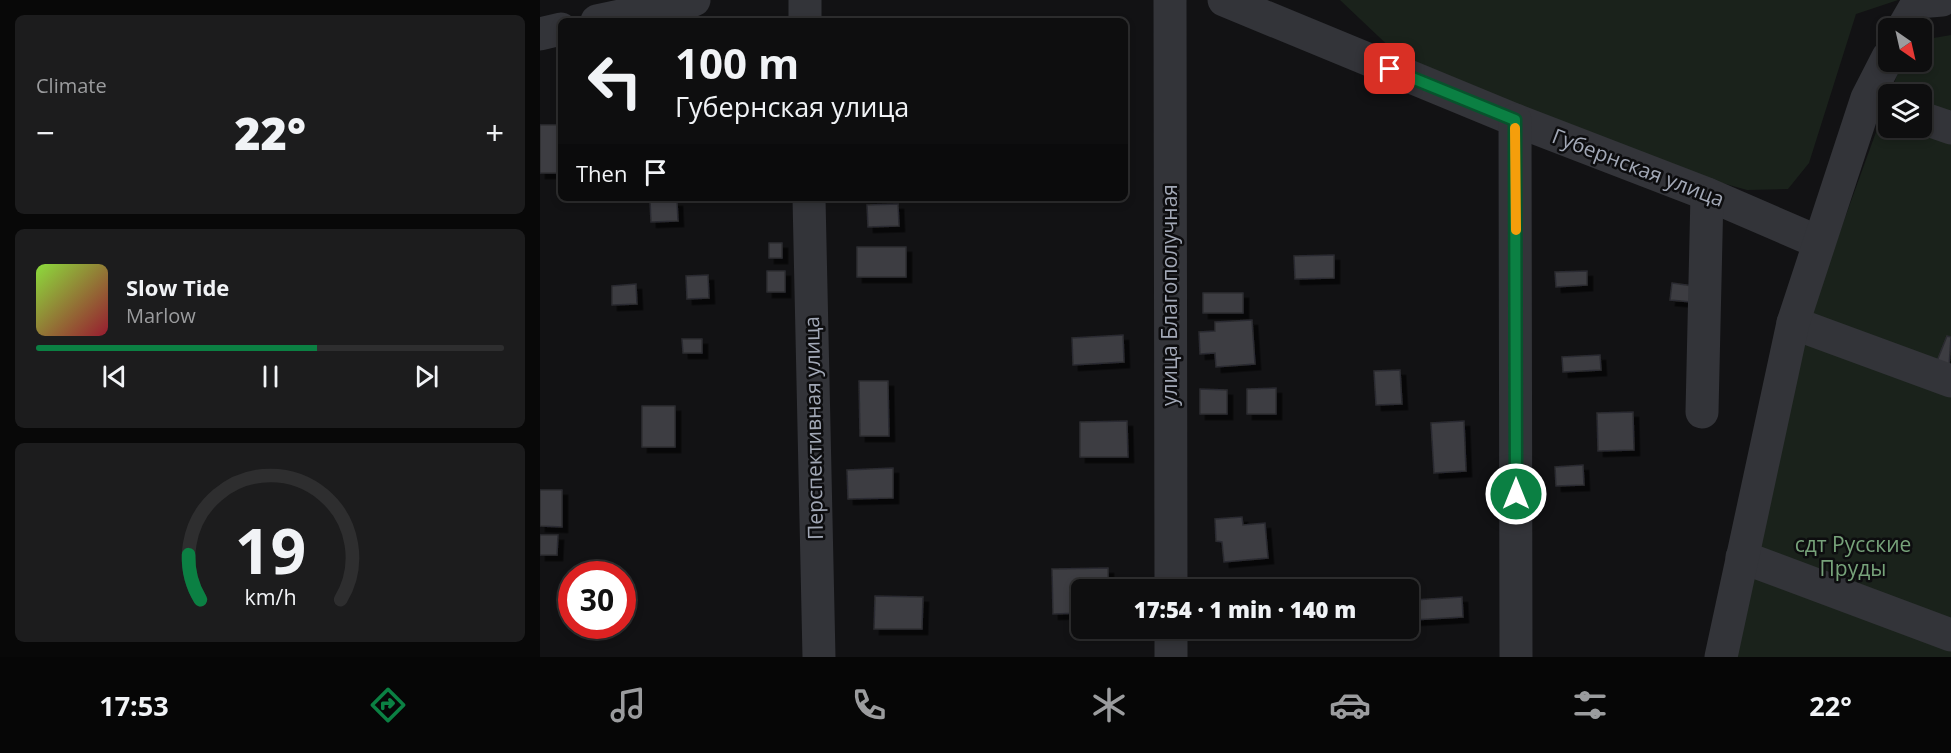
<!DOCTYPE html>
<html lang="en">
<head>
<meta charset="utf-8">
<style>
	:root { --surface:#0e0e0f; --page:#1c1c1d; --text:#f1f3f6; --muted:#9b9c9e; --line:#2e2e2f; --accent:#0b8043 }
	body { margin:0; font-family:"Open Sans",sans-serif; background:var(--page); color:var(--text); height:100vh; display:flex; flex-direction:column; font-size:22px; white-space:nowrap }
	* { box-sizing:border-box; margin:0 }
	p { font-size:20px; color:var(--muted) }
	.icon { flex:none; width:33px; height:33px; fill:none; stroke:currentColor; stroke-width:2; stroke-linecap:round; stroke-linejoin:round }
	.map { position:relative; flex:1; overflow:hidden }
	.details { display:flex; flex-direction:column; gap:15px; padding:15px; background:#080808; width:540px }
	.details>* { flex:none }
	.banner { position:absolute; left:18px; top:18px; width:570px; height:183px; border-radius:9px; box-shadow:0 3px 9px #0003,0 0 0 2px var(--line); background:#0e0e0f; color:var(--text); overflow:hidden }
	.needle { width:39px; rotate:146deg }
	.tools { position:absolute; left:1338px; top:18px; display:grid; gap:12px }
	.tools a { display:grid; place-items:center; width:54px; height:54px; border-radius:9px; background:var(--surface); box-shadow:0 3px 9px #0003,0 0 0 2px var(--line); font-size:30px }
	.speed { position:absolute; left:18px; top:561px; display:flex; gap:12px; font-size:30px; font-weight:700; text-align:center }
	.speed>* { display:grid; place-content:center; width:78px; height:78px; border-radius:50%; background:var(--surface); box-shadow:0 3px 9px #0003,0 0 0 2px var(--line); line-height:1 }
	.speed .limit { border:9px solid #d22; background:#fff; color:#111 }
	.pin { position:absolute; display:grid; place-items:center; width:51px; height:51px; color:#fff; margin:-26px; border-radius:12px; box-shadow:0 3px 9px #0006 }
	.me { position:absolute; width:66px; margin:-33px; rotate:0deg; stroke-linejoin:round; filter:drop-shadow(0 0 4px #0008) }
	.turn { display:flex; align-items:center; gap:21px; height:126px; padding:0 18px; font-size:27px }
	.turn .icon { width:78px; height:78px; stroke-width:2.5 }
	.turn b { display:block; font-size:42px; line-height:51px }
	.then { display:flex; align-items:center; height:57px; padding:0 18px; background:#0003; gap:12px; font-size:22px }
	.big { font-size:45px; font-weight:800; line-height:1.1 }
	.details .card { flex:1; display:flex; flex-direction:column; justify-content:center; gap:9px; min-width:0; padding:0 21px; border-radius:9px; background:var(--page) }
	.details .dial { align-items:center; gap:0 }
	.dial svg { height:156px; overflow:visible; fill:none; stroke:var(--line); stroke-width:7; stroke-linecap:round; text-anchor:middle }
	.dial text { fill:var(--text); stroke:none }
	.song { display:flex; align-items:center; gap:18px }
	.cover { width:72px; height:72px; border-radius:9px; background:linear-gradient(135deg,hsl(90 70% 55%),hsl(350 70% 35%)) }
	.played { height:6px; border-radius:3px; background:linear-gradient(90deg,var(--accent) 60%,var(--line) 60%) }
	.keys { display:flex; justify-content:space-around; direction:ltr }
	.heat { display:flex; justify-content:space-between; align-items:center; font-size:33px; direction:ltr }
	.trip { position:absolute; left:531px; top:579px; width:348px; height:60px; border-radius:9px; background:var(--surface); box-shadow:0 3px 9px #0003,0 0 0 2px var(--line); font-weight:800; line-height:60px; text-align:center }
	.tab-bar { display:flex; height:96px; justify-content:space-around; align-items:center; background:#060606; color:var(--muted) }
	.tab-bar .icon { width:42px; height:42px }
	.tab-bar .current { color:var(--accent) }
	.tab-bar b { font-size:27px; color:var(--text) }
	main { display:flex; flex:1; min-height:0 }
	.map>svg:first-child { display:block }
</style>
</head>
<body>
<main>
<section class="details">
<div class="card"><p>Climate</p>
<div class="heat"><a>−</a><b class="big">22°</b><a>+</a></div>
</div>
<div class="card">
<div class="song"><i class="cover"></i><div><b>Slow Tide</b><p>Marlow</p></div></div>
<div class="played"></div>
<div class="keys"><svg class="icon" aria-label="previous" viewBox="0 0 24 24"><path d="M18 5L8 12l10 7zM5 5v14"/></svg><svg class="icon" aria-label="pause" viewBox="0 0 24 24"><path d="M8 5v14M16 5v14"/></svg><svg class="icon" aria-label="next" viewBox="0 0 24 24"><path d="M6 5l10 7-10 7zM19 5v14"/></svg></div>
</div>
<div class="card dial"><svg viewBox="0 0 100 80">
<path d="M14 69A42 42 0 1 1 86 69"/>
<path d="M14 69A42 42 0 0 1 8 46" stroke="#0b8043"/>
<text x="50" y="56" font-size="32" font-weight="700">19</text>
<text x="50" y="72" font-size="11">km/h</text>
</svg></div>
</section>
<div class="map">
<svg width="1411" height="657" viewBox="0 0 1411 657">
	<defs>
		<filter id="shadow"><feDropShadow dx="5.5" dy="5.5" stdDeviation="0" flood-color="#0009"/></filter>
	</defs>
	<rect width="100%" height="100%" fill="#121214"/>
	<g fill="#1a221b">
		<polygon points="800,0 1358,0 1316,14 1269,163 1248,189 1207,190 1118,165 857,54"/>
		<polygon points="1411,35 1411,657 1190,657 1261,339 1348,99 1348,128 1382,128 1382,94 1350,94 1362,62 1382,62 1382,40"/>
	</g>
	<g fill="#3c3d42" stroke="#2c2c30" stroke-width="1.5" filter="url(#shadow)">
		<polygon points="0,125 20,125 19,173 0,173"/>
		<polygon points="110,201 137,201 138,221 111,222"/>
		<polygon points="358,204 359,226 328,227 327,205"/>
		<rect x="229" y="243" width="13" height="15"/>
		<rect x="317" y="247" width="49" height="30"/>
		<polygon points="794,255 794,278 755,279 754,256"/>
		<rect x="227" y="271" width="18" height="21"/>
		<polygon points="1047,271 1047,285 1016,287 1015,272"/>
		<polygon points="168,275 169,298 147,299 146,276"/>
		<polygon points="1132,283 1153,286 1151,302 1130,300"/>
		<polygon points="96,284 97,304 72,305 72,286"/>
		<rect x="663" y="293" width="40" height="20"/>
		<polygon points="712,320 715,364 676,367 675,353 660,354 659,332 675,331 675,322"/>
		<polygon points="583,335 584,362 533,365 532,338"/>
		<polygon points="1407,336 1411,337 1409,366 1397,361"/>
		<polygon points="142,339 162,339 162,353 143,353"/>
		<polygon points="1060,355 1061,370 1023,372 1022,357"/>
		<polygon points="860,370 862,404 836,405 834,371"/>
		<polygon points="319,381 348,381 349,436 320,436"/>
		<polygon points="736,388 736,414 707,414 707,389"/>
		<polygon points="660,389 687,390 687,414 660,414"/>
		<rect x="102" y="406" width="33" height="41"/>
		<polygon points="1093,412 1094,450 1058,451 1057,413"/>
		<polygon points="587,421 588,457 540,457 540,422"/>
		<polygon points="924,421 926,471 894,473 891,423"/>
		<polygon points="1043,465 1044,485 1016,486 1015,467"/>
		<polygon points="353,468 353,498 308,499 307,470"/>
		<polygon points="0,490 22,490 22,527 0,526"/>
		<polygon points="702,517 703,525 725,523 728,558 684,562 682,542 676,541 675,519"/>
		<polygon points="0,535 18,535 17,555 0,555"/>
		<polygon points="568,568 568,590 542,590 542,613 513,614 512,569"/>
		<polygon points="335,596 383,597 382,629 334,629"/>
		<polygon points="922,597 923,617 873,620 873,600"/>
	</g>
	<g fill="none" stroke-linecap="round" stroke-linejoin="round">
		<g stroke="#333439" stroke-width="33">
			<polyline points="265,0 265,21"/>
			<polyline points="630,0 631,590"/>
			<polyline points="684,0 975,120 1167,194 1278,242"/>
			<polyline points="57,21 154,0"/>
			<polyline points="1363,28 1378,2 1402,0"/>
			<polyline points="0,34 21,29"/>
			<polyline points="1382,118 1411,128"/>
			<polyline points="975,120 976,657"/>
			<polyline points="269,198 279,657"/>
			<polyline points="1253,323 1411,381"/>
			<polyline points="1162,412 1167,194"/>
			<polyline points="1202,557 1411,635"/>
			<polyline points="631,628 631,657"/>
			<polyline points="1181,657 1253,323 1327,98 1348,57"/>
		</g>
	</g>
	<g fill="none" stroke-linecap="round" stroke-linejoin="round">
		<defs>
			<polyline id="route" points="850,69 975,120 976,494"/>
		</defs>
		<use href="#route" stroke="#07532c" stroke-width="15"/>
		<use href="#route" stroke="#0b8043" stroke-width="10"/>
		<polyline stroke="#f59e0b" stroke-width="10" points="975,128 976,230"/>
	</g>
	<g text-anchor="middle" stroke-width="5" stroke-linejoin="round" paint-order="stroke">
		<g font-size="21" fill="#a2a8b6" stroke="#0d0d0f">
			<text transform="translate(1098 168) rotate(21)" y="7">Губернская улица</text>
			<text transform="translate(630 295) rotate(-90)" y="7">улица Благополучная</text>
			<text transform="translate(274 428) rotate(-91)" y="7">Перспективная улица</text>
		</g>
		<g font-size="21" fill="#77a37a" stroke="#0d0d0f">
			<text x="1313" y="552">сдт Русские<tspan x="1313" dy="24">Пруды</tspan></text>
		</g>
	</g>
</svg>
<div class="tools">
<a><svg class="needle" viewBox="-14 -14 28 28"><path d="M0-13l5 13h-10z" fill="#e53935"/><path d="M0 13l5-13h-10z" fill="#9b9c9e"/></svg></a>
<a><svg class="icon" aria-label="layers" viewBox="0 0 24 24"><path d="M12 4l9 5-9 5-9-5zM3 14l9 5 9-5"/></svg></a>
</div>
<div class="speed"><div class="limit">30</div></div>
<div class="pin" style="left:850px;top:69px;background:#d93025"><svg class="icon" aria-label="arrive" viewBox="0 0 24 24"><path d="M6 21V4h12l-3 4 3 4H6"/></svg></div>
<svg class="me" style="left:976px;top:494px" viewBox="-20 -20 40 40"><circle r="17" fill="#0b8043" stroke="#fff" stroke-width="3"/><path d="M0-11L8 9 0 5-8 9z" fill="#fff"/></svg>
<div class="trip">17:54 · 1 min · 140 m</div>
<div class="banner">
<div class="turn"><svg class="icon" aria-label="left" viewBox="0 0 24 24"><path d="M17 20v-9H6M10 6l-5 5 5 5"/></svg><div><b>100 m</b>Губернская улица</div></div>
<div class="then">Then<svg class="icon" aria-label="arrive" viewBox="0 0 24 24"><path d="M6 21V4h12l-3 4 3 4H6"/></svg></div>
</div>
</div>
</main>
<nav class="tab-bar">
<b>17:53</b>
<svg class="icon current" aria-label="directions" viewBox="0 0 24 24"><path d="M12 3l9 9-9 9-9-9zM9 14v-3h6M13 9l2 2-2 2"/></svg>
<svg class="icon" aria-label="music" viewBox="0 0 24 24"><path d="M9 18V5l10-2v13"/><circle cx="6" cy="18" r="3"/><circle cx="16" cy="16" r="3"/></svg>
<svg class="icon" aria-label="phone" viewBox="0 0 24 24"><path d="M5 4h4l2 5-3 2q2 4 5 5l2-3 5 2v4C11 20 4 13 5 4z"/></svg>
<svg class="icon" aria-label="climate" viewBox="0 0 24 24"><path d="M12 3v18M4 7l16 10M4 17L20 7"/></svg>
<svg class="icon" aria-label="car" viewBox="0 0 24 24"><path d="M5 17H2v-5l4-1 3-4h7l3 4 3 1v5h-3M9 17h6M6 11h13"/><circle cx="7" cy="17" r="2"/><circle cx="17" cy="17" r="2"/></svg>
<svg class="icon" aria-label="filters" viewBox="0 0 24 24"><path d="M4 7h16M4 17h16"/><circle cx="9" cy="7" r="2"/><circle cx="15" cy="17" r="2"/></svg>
<b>22°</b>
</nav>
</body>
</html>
